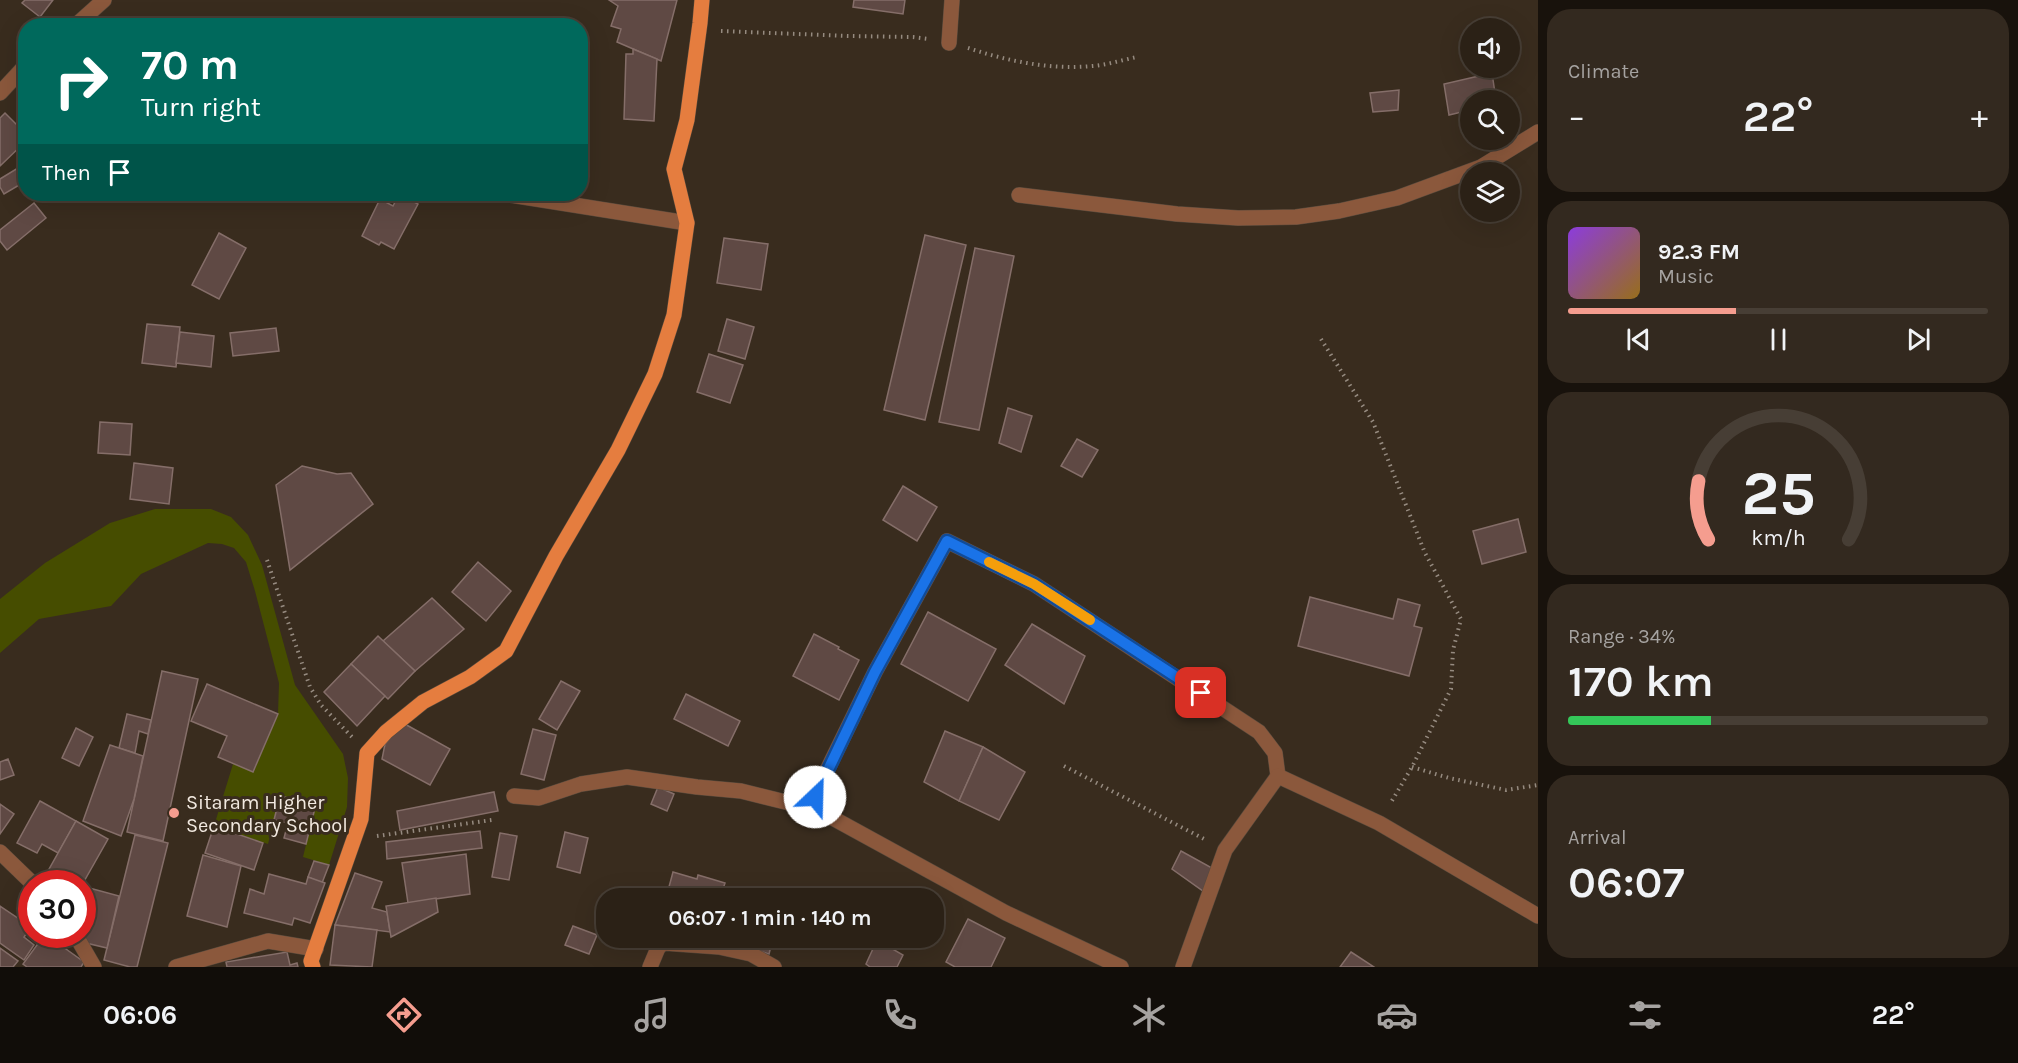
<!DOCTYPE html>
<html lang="en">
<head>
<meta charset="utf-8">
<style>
	:root { --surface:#2b2116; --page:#33291f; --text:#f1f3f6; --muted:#a6a3a1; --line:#473e35; --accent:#f59d8f }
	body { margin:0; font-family:Karla,sans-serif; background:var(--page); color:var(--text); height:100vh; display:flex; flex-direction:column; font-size:22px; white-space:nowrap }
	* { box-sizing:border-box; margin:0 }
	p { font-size:20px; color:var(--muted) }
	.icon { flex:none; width:33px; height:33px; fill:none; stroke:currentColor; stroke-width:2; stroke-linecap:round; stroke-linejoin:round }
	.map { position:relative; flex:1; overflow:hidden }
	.sheet { display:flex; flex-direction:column; gap:9px; padding:9px; background:#18120c; width:480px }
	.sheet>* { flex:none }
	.guide { position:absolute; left:18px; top:18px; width:570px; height:183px; border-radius:24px; box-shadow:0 6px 24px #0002,0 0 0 2px var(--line); background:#00695c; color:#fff; overflow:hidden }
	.controls { position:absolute; left:1460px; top:18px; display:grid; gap:12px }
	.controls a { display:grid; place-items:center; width:60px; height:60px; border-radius:50%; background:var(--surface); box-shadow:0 6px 24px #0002,0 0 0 2px var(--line); font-size:30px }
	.speed { position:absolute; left:18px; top:870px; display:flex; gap:12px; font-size:30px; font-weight:700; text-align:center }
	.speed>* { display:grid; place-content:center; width:78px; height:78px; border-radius:50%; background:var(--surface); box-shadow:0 6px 24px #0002,0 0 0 2px var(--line); line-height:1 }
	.speed .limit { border:9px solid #d22; background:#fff; color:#111 }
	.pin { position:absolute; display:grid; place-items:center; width:51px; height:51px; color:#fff; margin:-26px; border-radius:12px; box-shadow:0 3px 9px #0006 }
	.me { position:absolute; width:66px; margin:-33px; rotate:24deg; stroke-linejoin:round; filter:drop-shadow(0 0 4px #0008) }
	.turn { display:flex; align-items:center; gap:21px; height:126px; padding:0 24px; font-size:27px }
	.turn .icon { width:78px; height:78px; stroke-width:2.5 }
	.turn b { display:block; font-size:42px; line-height:51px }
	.then { display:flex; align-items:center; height:57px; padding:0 24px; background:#0003; gap:12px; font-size:22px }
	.big { font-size:45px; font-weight:600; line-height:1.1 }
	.sheet .card { flex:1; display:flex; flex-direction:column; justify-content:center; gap:9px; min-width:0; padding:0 21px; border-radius:24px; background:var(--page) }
	.sheet .dial { align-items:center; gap:0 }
	.dial svg { height:156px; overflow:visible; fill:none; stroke:var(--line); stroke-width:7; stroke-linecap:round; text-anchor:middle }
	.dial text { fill:var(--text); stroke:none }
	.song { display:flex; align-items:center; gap:18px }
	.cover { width:72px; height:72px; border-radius:9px; background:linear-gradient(135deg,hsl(270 70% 55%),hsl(40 70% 35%)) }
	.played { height:6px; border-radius:3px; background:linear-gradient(90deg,var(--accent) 40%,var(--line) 40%) }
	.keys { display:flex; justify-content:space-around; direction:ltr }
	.heat { display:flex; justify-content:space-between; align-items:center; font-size:33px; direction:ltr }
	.charge { height:9px; border-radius:4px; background:linear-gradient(90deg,#34c759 34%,var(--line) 0) }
	.trip { position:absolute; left:596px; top:888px; width:348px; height:60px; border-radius:24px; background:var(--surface); box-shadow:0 6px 24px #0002,0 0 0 2px var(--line); font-weight:600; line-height:60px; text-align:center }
	.tabs { display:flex; height:96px; justify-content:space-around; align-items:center; background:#110d09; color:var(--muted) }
	.tabs .icon { width:42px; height:42px }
	.tabs .current { color:var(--accent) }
	.tabs b { font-size:27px; color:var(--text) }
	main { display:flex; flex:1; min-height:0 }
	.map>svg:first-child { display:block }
</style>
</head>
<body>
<main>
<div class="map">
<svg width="1538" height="967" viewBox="0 0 1538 967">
	<rect width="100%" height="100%" fill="#392c1e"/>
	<polygon fill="#464d00" points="155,509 211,509 231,517 248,535 262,565 295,685 343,754 348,778 347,807 329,865 303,857 316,804 280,796 268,844 214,826 233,764 254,771 278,714 279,683 255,591 246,562 234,548 222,544 208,543 141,574 111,606 39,619 0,653 0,599 45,563 110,523"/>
	<g fill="#5f4944" stroke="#856e69" stroke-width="1.5">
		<polygon points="25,0 53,0 40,17 22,3"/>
		<polygon points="609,0 677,0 661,61 617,42 621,29 611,26 618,6"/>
		<polygon points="854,0 905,0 903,14 853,7"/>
		<polygon points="633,49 657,59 654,121 624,119 626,54 633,54"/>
		<polygon points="1492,73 1496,100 1470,100 1470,110 1449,115 1444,84"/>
		<polygon points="1399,90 1398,110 1373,112 1370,93"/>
		<polygon points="5,113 26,134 26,141 0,166 0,118"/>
		<polygon points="26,163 26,181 4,194 0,187 0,179"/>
		<polygon points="399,194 418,204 394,249 381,242 379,245 362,236 380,199 393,206"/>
		<polygon points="34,203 46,218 7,250 0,241 0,230"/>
		<polygon points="219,233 246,248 219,299 192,285"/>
		<polygon points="925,235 966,245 925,420 884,410"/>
		<polygon points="724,238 768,244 761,290 717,283"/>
		<polygon points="975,248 1014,256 979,430 939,422"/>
		<polygon points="727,319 754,327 745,359 718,351"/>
		<polygon points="147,324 180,327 176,367 142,363"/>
		<polygon points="276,328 279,351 233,356 230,333"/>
		<polygon points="180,332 214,336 211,367 176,363"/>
		<polygon points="709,354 743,365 730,403 697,392"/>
		<polygon points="1008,408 1032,416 1021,452 999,443"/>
		<polygon points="100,422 132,424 130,455 98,453"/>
		<polygon points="1077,439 1098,450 1082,477 1061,466"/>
		<polygon points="134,463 173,468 169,504 130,499"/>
		<polygon points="302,466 337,474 351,473 373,504 290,570 276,485"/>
		<polygon points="903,486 937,507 917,541 883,520"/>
		<polygon points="1518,519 1526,552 1482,564 1473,531"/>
		<polygon points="478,562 511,591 486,621 452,592"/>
		<polygon points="1310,597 1393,619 1398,599 1420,605 1414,626 1422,628 1409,676 1298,646"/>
		<polygon points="432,598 464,629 415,671 383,641"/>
		<polygon points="928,612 996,649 968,701 901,664"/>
		<polygon points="1032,624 1085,656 1064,704 1005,665"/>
		<polygon points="814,634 839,647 838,649 859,660 839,700 793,676"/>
		<polygon points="378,636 415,671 388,699 351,664"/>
		<polygon points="351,664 385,696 357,726 324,692"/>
		<polygon points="162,671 198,679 163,841 127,832"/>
		<polygon points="561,681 580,691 557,730 539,719"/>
		<polygon points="207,684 278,714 253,772 218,757 227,736 191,721"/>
		<polygon points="686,694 740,721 728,746 674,719"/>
		<polygon points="127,714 151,720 148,734 139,731 135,753 119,748"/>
		<polygon points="403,723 450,749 430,785 382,759 385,744"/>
		<polygon points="76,728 93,737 79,766 62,758"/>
		<polygon points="533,729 556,735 544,780 521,774"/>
		<polygon points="945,731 983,747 959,801 924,782"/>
		<polygon points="110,745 143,756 134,799 121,836 83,821"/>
		<polygon points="983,747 1025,772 999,820 959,801"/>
		<polygon points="8,759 14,775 0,780 0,762"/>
		<polygon points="658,787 674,794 667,811 651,804"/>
		<polygon points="494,792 498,811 400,830 397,811"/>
		<polygon points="280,796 316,804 306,844 284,838 288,823 274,820"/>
		<polygon points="40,801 76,821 58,853 42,844 37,853 17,843"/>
		<polygon points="0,804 14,814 0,834"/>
		<polygon points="76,821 108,839 82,885 82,884 61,884 63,879 48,871"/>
		<polygon points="214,826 263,843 254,870 205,853"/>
		<polygon points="480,831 482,848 387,859 386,842"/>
		<polygon points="565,832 588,838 580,873 557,867"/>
		<polygon points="500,833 517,836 509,880 492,877"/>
		<polygon points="135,835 168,843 137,967 130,967 104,960"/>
		<polygon points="1181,851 1212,868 1203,891 1172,869"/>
		<polygon points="466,854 470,894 408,903 402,863"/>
		<polygon points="203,855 241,866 227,927 187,916"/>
		<polygon points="314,861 329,865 322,883 308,877"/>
		<polygon points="673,872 697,879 698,875 725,883 720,898 666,898"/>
		<polygon points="355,873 382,882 372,908 387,912 390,932 335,925"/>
		<polygon points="269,874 306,884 308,877 325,883 310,923 294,918 292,925 244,913 250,889 264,894"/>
		<polygon points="82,886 119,896 107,948 86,943 82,934"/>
		<polygon points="746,889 779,898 744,898"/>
		<polygon points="436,898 438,912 391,937 386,906"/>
		<polygon points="0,906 31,927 24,937 34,945 24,960 0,943"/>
		<polygon points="968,919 1005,938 991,967 955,967 946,962"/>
		<polygon points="335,925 377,930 372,967 330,965"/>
		<polygon points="573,926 597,935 589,954 565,945"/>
		<polygon points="45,934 84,962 81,967 27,967 23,964"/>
		<polygon points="727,938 773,938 769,954 726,941"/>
		<polygon points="877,940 903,955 897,967 870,967 866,964"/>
		<polygon points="0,948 18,961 13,967 0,967"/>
		<polygon points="287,952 290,965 297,963 298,967 227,967 226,962"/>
		<polygon points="1351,952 1374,967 1340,967"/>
	</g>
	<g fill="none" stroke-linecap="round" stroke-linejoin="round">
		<defs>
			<g id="minor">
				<polyline points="75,26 104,0"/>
				<polyline points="949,43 952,0"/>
				<polyline points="0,93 26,65"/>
				<polyline points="504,194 687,223"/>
				<polyline points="1019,195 1177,214 1238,218 1296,217 1339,211 1397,198 1481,167 1538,132"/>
				<polyline points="514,796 539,798 581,784 627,777 697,787 741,791 818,810"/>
				<polyline points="0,852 33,884"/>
				<polyline points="75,934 94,967"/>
				<polyline points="176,967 268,941 316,949"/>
				<polyline points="650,967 658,948 663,943 719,947 751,954 774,967"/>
				<polyline points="1121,967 1006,913 818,810 814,803 816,793 875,672 947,541 1034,584 1259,732 1275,753 1278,776"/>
				<polyline points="1183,967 1225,850 1278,776 1379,823 1538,916"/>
			</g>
			<polyline id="major" points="313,967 311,961 361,819 367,753 386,732 423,702 470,677 506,651 556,556 618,450 655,374 674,315 687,223 674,169 687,120 700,23 702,0"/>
		</defs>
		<use href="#minor" stroke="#574a3d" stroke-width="16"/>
		<use href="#major" stroke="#574a3d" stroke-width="16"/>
		<g stroke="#968b80" stroke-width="4" stroke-dasharray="1.5 4.5" stroke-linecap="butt">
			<polyline points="721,31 848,36 913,37 929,39"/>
			<path d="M 968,48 C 1008,61 1049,70 1092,66 C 1107,65 1122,60 1137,57"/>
			<polyline points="1321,339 1373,422 1425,553 1461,619 1453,650 1451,689 1412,767 1390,804"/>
			<polyline points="267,560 310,687 321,705 352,737"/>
			<polyline points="1064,766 1206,840"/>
			<polyline points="1412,767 1449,778 1506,790 1538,785"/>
			<polyline points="377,836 492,820"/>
		</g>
		<use href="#minor" stroke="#8b583c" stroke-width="15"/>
		<use href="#major" stroke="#e57d3f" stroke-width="15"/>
	</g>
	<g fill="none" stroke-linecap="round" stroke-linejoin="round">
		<defs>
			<polyline id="route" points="815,797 875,672 947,541 1034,584 1201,693"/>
		</defs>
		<use href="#route" stroke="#114b97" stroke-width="15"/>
		<use href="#route" stroke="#1a73e8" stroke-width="10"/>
		<polyline stroke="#f59e0b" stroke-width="10" points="989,562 1034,584 1090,620"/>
	</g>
	<circle fill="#f59d8f" stroke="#392c1e" stroke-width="2" cx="174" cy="813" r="6"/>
	<g text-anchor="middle" stroke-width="6" stroke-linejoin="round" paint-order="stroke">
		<g font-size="20" fill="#f2e9e0" stroke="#392c1e" text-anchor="start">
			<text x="186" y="809">Sitaram Higher<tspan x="186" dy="23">Secondary School</tspan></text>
		</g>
	</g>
</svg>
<div class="controls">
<a><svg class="icon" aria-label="sound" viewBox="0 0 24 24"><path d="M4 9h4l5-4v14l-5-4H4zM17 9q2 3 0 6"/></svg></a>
<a><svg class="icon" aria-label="search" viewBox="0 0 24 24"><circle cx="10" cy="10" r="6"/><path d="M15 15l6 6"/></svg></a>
<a><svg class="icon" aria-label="layers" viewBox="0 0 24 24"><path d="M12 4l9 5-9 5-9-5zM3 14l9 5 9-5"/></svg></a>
</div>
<div class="speed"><div class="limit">30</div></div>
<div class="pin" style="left:1201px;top:693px;background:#d93025"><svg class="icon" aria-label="arrive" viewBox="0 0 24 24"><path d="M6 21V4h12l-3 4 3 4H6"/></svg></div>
<svg class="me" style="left:815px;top:797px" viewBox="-20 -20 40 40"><circle r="19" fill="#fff"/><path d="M0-13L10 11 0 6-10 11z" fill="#1a73e8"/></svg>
<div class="trip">06:07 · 1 min · 140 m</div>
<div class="guide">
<div class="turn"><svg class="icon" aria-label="right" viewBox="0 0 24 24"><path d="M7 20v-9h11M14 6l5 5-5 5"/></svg><div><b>70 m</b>Turn right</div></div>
<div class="then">Then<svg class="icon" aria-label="arrive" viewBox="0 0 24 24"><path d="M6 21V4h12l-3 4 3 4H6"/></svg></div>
</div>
</div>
<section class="sheet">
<div class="card"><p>Climate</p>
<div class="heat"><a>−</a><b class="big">22°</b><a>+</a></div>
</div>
<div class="card">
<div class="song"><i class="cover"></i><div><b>92.3 FM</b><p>Music</p></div></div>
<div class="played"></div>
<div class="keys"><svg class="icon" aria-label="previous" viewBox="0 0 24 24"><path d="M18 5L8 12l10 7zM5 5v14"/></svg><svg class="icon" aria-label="pause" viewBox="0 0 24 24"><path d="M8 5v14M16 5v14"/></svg><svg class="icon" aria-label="next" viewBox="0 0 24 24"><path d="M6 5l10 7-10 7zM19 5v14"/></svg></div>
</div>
<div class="card dial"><svg viewBox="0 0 100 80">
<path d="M14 69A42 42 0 1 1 86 69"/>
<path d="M14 69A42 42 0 0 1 9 39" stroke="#f59d8f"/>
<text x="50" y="56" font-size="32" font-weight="700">25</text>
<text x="50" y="72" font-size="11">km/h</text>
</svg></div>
<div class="card"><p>Range · 34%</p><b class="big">170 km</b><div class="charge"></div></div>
<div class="card"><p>Arrival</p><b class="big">06:07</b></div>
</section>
</main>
<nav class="tabs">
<b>06:06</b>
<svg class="icon current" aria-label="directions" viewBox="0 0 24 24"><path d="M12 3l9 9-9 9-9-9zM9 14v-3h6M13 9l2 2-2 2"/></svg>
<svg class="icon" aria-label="music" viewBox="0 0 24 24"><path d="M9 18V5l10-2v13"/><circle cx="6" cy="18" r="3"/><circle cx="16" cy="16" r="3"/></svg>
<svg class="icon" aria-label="phone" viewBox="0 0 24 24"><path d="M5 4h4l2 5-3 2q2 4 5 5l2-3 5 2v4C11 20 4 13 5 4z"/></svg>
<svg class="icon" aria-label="climate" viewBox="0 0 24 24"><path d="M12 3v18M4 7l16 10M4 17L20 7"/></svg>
<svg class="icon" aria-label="car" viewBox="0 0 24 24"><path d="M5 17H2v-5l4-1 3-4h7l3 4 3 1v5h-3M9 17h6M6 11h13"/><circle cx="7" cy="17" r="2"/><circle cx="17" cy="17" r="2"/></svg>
<svg class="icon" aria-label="filters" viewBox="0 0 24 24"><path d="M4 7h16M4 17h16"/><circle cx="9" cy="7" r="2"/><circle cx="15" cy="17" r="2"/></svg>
<b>22°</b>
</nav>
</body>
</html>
